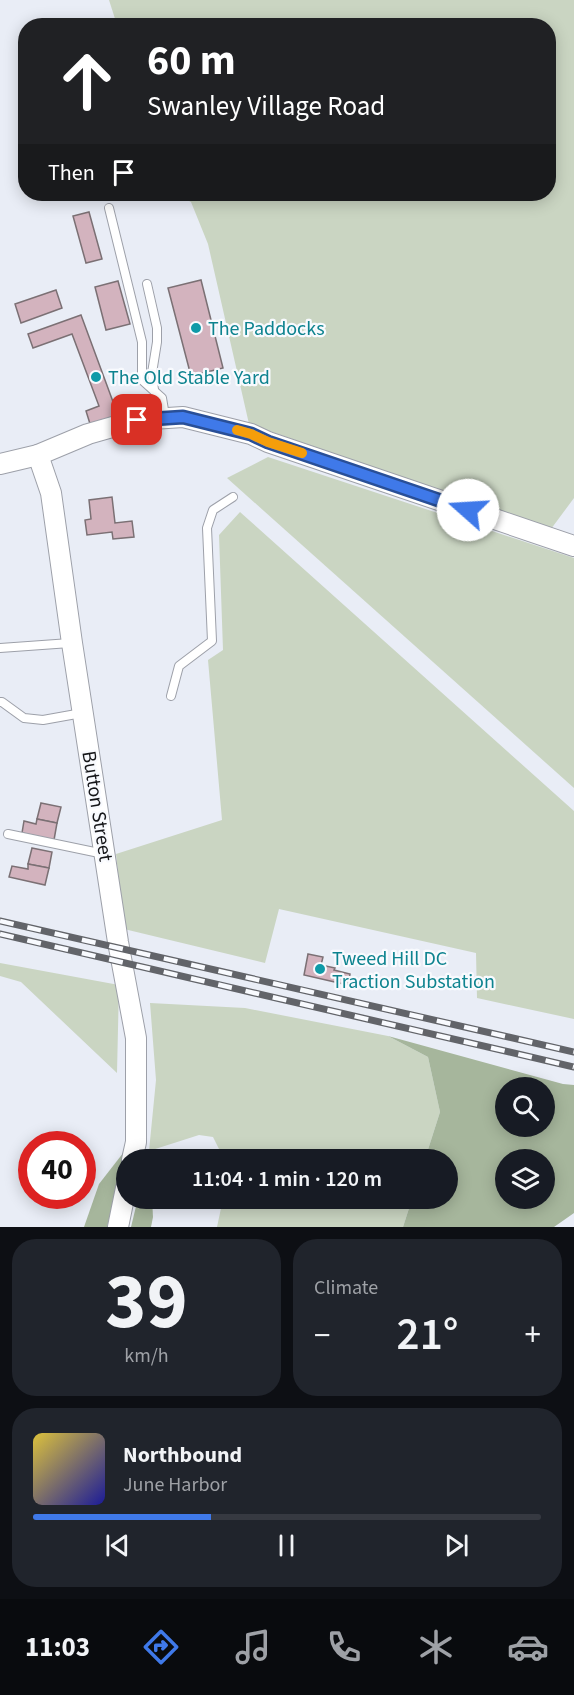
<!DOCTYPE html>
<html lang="en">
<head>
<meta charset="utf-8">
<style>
	:root { --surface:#171b24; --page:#20242c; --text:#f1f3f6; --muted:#9ea1a6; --line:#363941; --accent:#3f79e9 }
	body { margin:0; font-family:"Source Sans 3",sans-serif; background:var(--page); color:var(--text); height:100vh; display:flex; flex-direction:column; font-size:22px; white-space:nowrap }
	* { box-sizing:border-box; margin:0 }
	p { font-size:20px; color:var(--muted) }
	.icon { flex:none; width:33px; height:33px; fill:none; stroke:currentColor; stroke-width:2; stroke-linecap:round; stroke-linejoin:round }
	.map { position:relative; height:1227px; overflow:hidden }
	.drawer { display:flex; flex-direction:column; gap:12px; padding:12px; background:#0d0f14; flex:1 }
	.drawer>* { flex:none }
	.hud { position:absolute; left:18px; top:18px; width:538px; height:183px; border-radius:24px; box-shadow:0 3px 15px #0003; background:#202124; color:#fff; overflow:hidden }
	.tools { position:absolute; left:495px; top:1077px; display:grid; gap:12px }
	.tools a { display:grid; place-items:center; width:60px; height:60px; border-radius:50%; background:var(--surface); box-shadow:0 3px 15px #0003; font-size:30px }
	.speed { position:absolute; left:18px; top:1131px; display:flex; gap:12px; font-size:30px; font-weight:700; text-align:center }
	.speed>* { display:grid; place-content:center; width:78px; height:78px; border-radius:50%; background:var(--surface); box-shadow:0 3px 15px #0003; line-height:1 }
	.speed .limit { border:9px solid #d22; background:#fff; color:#111 }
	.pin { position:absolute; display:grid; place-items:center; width:51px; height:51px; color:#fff; margin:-26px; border-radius:12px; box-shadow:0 3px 9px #0006 }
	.me { position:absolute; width:66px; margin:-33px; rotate:289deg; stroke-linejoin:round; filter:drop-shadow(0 0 4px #0008) }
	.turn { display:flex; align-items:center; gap:21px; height:126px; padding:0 30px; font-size:27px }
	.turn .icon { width:78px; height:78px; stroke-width:2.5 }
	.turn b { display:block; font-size:42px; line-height:51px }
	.then { display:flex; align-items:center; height:57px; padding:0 30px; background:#0003; gap:12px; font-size:22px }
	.big { font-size:45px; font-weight:600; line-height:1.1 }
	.drawer .widget { flex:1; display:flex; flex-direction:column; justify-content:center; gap:9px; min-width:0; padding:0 21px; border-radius:24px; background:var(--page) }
	.drawer .dial { align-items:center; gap:0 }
	.dial b { font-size:78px; line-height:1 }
	.song { display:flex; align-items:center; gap:18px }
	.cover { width:72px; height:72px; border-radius:9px; background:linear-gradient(135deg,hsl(50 70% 55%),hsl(240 70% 35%)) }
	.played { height:6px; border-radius:3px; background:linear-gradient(90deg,var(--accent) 35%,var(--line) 35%) }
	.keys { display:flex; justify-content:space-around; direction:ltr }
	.heat { display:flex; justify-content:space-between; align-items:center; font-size:33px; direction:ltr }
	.drawer .tiles { flex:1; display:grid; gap:12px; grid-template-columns:1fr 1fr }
	.widget:last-child { grid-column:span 2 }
	.trip { position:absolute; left:116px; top:1149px; width:342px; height:60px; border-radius:30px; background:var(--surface); box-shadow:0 3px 15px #0003; font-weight:600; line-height:60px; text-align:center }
	.tab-bar { display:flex; height:96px; justify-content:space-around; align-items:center; background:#090b0e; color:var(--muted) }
	.tab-bar .icon { width:42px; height:42px }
	.tab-bar .on { color:var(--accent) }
	.tab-bar b { font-size:27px; color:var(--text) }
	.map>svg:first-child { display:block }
</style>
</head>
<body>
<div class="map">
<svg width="574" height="1227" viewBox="0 0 574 1227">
	<rect width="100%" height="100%" fill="#e9edf6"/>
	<g fill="#cad5c2">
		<polygon points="109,0 574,0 574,498 551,529 249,424 208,244 191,202 176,194 549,194 549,26 117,25"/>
		<polygon points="268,457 574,558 574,788 227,478"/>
		<polygon points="240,512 574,811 574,1019 477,998 476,953 279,909 265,963 124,929 116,854 222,820 208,660 223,650 219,535"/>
		<polygon points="0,963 119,985 117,1073 21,982 0,976"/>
		<polygon points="150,1003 245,1008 388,1036 428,1057 440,1112 425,1159 224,1159 213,1137 199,1135 149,1151 156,1080"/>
		<polygon points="223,1199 412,1199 403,1227 217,1227"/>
	</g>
	<g fill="#a6b69c" fill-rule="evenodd">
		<path d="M 388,1036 L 563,1084 L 574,1085 L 574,1213 L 554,1227 L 403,1227 L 412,1199 L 447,1198 L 447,1160 L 425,1159 L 440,1112 L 428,1057 ZM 506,1088 L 544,1088 L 544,1126 L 506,1126 ZM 506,1160 L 544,1160 L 544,1198 L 506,1198 Z"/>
		<polygon points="127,1148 107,1227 84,1227 99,1184"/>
		<polygon points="138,1198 152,1199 153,1217 151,1227 131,1227"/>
	</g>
	<g fill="#d3b3be" stroke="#7b7074" stroke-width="1.5">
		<polygon points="89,212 102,259 86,263 73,216"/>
		<polygon points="201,280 223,368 191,376 168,288"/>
		<polygon points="118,281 130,324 106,330 95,287"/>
		<polygon points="56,290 62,308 21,323 15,304"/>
		<polygon points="81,315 119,418 91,427 86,411 99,406 72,334 33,348 28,334"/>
		<polygon points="112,497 115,523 132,521 134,537 113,539 112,532 87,535 85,520 91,519 89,500"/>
		<polygon points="41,803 61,807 57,823 37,819"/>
		<polygon points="37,819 57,823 54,840 22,833 24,821 36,824"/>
		<polygon points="32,848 52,852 49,868 28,864"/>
		<polygon points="28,864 49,868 45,885 9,877 12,866 28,869"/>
		<polygon points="308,954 323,957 321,965 335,968 334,970 350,974 348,985 304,975"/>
	</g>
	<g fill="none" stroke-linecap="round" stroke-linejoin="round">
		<defs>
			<g id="service">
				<polyline points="109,208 142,342 142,380 162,398 165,416"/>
				<polyline points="147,284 157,328 157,342 152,373 154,390"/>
				<polyline points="0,648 70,643"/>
				<polyline points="171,696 179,666 212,641 207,528 213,510 233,497"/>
				<polyline points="0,702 2,702 24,718 43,720 82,713"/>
				<polyline points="8,834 104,854"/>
			</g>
			<g id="tertiary">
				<polyline points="38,455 51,493 72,643 118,942 136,1038 136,1142 132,1160"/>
				<polyline points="0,464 38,455 88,434 137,420 183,417 251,434 268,442 574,546"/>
				<polyline points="118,1227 126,1188"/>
			</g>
		</defs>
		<use href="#service" stroke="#9da0a9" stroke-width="10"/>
		<use href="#tertiary" stroke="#9da0a9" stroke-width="22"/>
		<use href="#service" stroke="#fff" stroke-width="8"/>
		<use href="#tertiary" stroke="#fff" stroke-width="20"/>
		<defs>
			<g id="rail">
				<polyline points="0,921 574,1052"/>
				<polyline points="0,934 574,1067"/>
			</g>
		</defs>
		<use href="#rail" stroke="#626469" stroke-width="7"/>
		<use href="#rail" stroke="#f8fafe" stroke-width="4.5" stroke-dasharray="14" stroke-linecap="butt"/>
	</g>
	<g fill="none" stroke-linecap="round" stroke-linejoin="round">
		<defs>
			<polyline id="route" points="137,420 183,417 251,434 268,442 468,510"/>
		</defs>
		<use href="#route" stroke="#294f97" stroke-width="15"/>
		<use href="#route" stroke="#3f79e9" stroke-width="10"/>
		<polyline stroke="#f59e0b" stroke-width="10" points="237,430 251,434 268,442 302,453"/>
	</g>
	<g fill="#0f9aa8" stroke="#f8fafe" stroke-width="2">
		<circle cx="196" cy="328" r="6"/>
		<circle cx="96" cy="377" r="6"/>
		<circle cx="320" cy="969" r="6"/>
	</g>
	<g text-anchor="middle" stroke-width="4.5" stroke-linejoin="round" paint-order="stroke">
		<g font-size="20" fill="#0d838f" stroke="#f8fafe" text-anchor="start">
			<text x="208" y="335">The Paddocks</text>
			<text x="108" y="384">The Old Stable Yard</text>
			<text x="332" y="965">Tweed Hill DC<tspan x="332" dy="23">Traction Substation</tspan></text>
		</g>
		<g font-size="20" fill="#151619" stroke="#f8fafe">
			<text transform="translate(98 806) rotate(81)" y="7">Button Street</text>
		</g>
	</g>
</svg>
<div class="tools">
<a><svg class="icon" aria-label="search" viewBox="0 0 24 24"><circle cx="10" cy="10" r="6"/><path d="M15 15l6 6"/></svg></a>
<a><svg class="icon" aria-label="layers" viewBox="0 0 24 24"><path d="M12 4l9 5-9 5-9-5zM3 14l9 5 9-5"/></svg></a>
</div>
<div class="speed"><div class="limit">40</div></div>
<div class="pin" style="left:137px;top:420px;background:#d93025"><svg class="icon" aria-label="arrive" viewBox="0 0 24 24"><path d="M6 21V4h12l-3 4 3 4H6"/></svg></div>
<svg class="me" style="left:468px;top:510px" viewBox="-20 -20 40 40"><circle r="19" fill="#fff"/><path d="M0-13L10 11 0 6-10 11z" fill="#3f79e9"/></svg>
<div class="trip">11:04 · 1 min · 120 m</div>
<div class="hud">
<div class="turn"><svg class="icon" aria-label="ahead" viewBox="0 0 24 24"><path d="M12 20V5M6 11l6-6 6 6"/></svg><div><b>60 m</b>Swanley Village Road</div></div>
<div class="then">Then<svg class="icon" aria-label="arrive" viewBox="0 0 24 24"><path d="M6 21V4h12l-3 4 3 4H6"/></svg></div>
</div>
</div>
<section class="drawer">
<div class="tiles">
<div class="widget dial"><b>39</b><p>km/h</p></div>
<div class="widget"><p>Climate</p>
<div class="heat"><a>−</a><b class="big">21°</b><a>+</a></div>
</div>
<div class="widget">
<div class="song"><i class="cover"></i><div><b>Northbound</b><p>June Harbor</p></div></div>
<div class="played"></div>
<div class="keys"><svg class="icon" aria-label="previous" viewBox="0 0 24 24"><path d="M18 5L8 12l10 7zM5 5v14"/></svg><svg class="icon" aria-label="pause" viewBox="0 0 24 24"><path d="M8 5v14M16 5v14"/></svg><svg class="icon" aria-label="next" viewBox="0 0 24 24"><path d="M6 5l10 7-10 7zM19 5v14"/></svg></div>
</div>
</div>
</section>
<nav class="tab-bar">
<b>11:03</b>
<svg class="icon on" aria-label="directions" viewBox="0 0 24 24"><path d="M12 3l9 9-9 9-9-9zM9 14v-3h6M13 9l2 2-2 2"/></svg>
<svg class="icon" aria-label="music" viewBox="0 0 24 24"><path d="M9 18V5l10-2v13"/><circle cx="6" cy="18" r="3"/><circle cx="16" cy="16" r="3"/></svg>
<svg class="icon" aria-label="phone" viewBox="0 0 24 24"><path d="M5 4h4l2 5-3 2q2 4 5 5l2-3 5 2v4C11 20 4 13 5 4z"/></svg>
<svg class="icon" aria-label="climate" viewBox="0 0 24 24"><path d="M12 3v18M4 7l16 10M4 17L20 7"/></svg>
<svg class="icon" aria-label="car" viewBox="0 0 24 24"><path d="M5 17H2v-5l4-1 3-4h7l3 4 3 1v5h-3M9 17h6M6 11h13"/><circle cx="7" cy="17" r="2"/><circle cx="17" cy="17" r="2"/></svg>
</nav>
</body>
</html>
